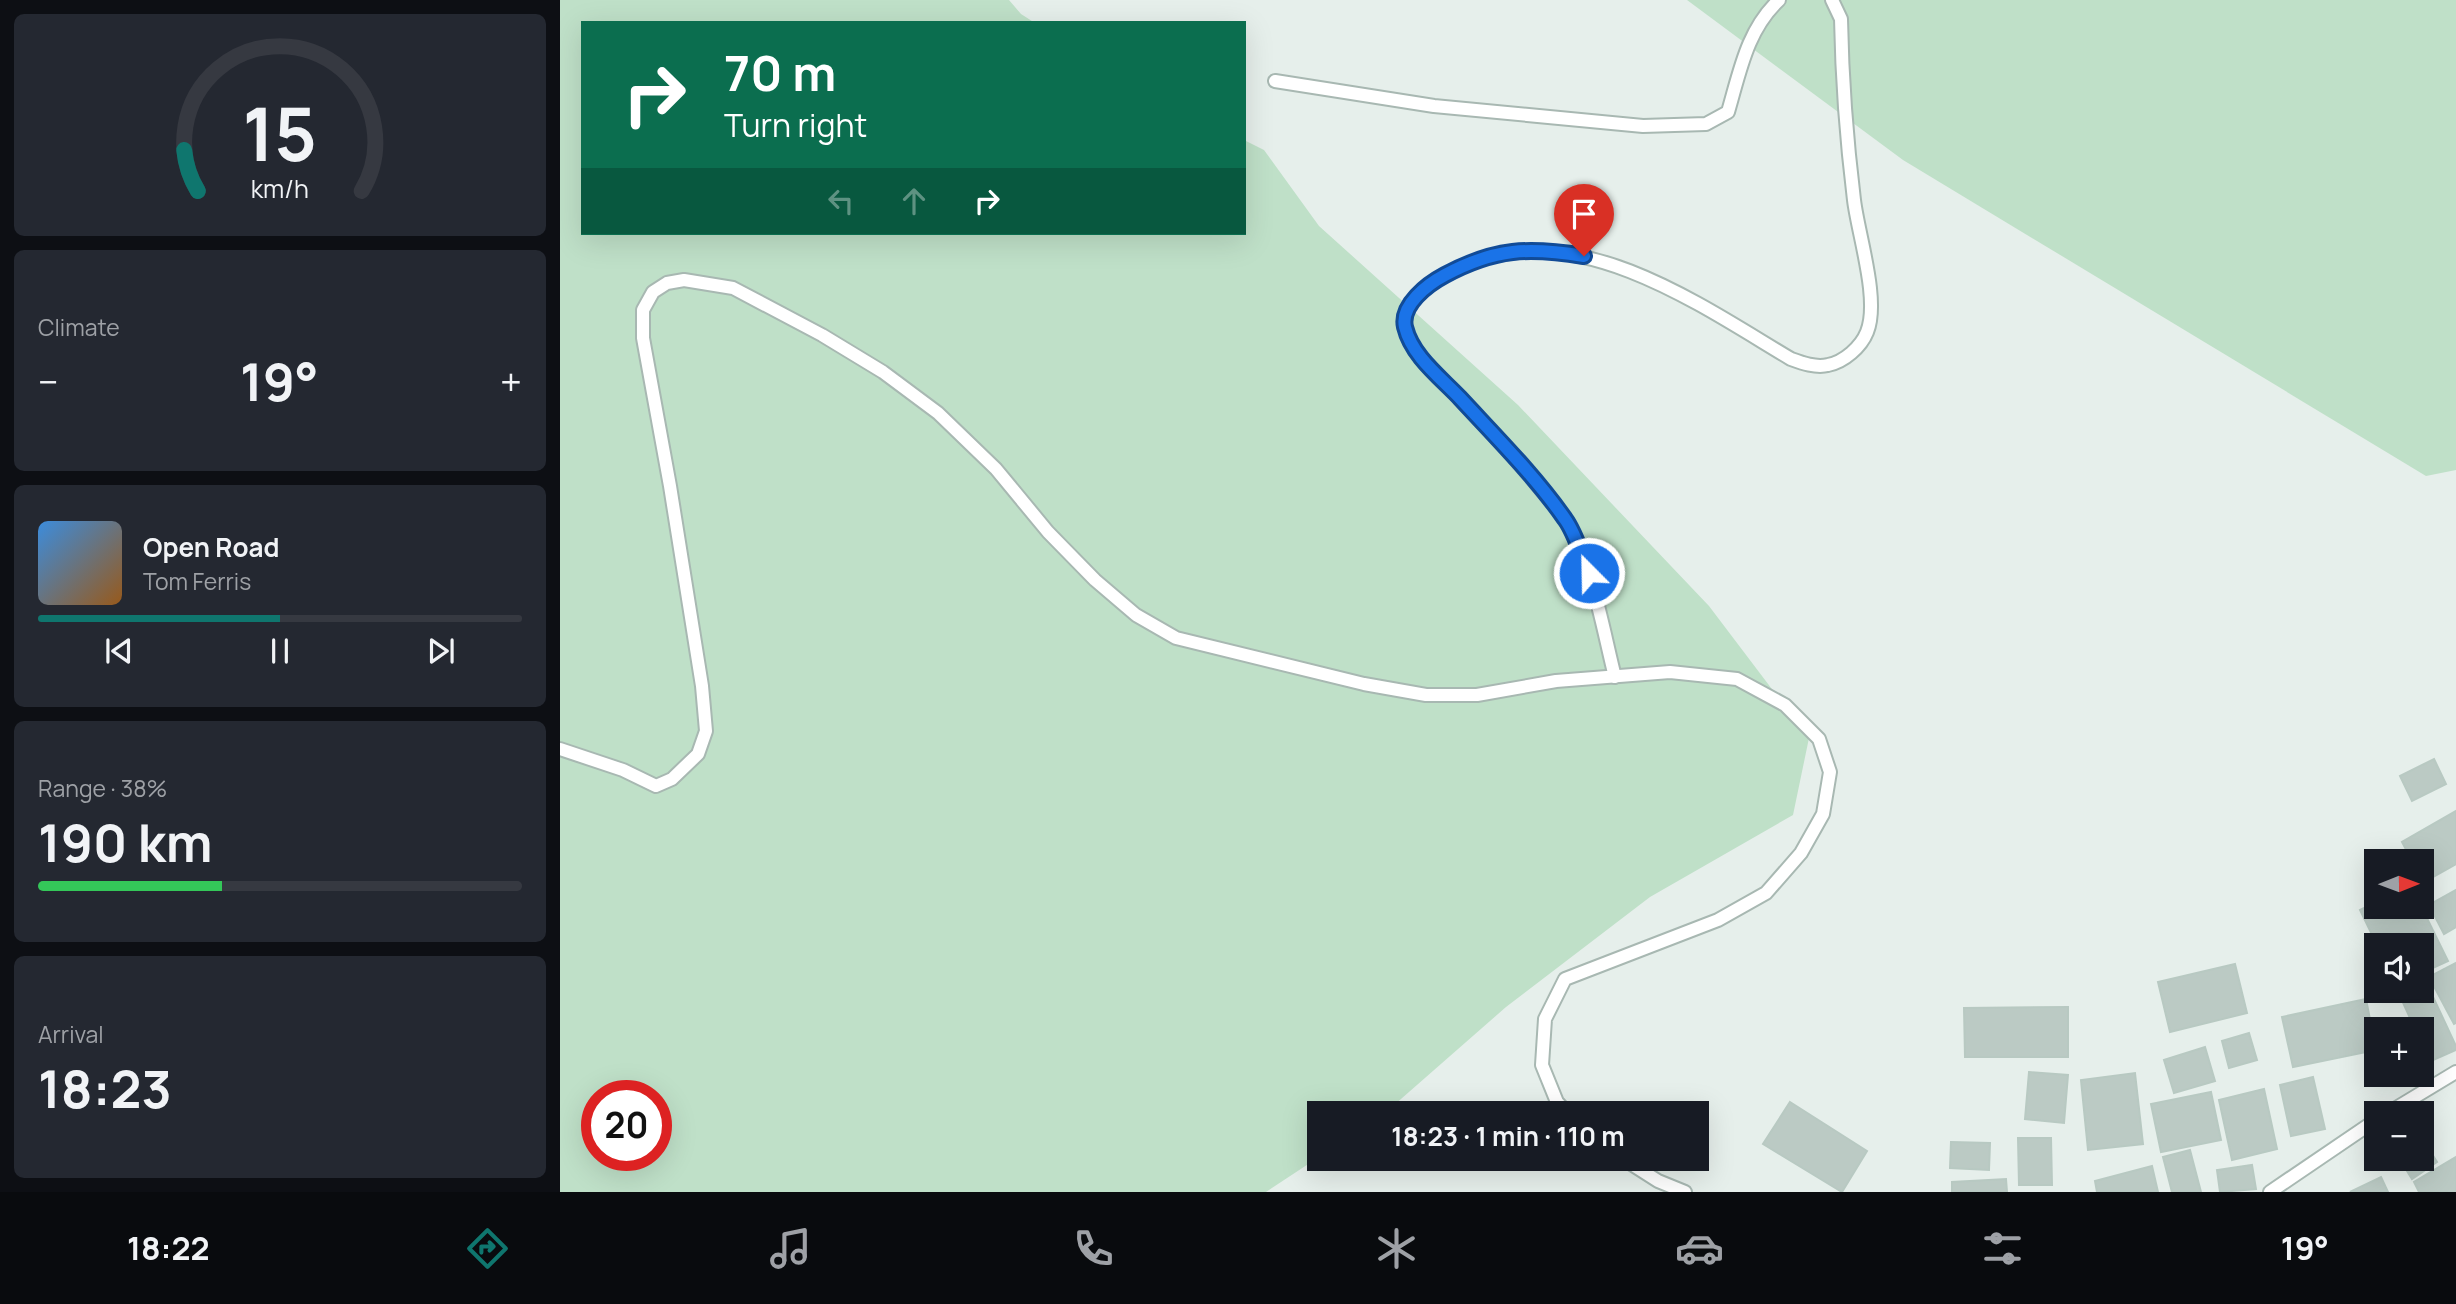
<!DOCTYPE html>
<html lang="en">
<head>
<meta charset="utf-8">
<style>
	:root { --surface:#171b24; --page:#242831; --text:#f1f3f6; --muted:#9ea1a6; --line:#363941; --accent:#0f766e }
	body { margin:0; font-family:Manrope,sans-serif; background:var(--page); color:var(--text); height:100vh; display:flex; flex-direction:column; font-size:26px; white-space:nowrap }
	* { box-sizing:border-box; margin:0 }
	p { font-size:23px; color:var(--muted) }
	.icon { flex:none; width:38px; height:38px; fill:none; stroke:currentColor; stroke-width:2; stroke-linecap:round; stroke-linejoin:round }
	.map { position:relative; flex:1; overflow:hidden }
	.side { display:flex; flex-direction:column; gap:14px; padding:14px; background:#0d0f14; width:560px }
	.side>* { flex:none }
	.banner { position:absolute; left:21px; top:21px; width:665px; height:214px; border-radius:0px; box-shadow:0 7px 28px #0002; background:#0b6e4f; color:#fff; overflow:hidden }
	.needle { width:46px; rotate:89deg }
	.buttons { position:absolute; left:1804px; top:849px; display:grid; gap:14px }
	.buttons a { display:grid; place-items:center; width:70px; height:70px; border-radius:0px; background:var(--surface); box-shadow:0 7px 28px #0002; font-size:35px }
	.speed { position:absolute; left:21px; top:1080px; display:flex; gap:14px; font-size:35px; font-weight:700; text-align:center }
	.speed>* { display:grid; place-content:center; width:91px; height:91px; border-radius:50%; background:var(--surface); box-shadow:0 7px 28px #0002; line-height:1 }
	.speed .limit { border:10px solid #d22; background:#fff; color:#111 }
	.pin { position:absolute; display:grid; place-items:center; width:60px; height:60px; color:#fff; margin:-72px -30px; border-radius:50% 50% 50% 0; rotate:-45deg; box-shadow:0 0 7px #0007 }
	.pin .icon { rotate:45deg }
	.me { position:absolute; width:77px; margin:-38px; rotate:337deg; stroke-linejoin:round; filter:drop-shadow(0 0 5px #0008) }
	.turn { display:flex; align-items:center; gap:24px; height:147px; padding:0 28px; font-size:32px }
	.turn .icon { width:91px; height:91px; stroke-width:2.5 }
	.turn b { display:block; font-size:49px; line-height:60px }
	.lanes { display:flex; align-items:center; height:66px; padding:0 28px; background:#0003; justify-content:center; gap:35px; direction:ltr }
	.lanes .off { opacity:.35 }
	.big { font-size:52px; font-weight:700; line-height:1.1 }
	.side .tile { flex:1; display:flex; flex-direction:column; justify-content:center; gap:10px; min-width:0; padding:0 24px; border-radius:10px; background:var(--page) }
	.side .dial { align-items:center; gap:0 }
	.dial svg { height:182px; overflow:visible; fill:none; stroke:var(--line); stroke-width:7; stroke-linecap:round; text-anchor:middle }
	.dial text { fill:var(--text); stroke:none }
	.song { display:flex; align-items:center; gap:21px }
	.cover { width:84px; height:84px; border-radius:10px; background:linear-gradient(135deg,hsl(210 70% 55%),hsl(30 70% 35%)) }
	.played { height:7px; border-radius:4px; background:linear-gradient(90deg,var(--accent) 50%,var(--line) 50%) }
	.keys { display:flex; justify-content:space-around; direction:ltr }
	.heat { display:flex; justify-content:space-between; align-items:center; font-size:38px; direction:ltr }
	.charge { height:10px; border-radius:5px; background:linear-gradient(90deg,#34c759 38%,var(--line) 0) }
	.trip { position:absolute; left:747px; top:1101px; width:402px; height:70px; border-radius:0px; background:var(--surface); box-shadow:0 7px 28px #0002; font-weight:700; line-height:70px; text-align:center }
	.tabs { display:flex; height:112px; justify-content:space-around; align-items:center; background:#090b0e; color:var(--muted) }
	.tabs .icon { width:49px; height:49px }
	.tabs .selected { color:var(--accent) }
	.tabs b { font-size:32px; color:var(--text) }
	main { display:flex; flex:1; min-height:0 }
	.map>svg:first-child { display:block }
</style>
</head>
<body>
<main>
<section class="side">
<div class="tile dial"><svg viewBox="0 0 100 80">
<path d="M14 69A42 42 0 1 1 86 69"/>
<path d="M14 69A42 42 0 0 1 8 51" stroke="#0f766e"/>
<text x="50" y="56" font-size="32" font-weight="700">15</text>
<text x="50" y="72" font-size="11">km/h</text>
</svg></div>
<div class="tile"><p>Climate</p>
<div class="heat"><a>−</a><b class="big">19°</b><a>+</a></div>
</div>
<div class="tile">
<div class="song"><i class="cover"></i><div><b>Open Road</b><p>Tom Ferris</p></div></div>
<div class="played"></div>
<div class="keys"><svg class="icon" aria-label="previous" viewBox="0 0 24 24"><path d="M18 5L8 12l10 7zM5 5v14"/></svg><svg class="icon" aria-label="pause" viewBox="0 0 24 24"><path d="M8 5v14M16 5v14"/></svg><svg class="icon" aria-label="next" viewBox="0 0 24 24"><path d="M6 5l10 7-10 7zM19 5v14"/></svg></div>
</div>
<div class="tile"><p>Range · 38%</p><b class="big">190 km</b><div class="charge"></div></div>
<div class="tile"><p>Arrival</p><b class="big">18:23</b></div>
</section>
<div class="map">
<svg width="1896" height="1192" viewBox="0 0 1896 1192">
	<rect width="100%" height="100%" fill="#e6efeb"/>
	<g fill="#bfe0c8" fill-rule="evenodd">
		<path d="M 0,0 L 449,0 L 461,14 L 475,23 L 23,23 L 23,233 L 684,233 L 684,140 L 704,150 L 759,226 L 958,405 L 1149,606 L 1249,738 L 1233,815 L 1090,897 L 946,1007 L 825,1113 L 760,1113 L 759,1157 L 706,1192 L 0,1192 ZM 37,1096 L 96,1096 L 96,1155 L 37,1155 Z"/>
		<polygon points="1127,0 1896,0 1896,470 1866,476 1343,160"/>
	</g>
	<g fill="#bbcac4" stroke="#b8c9c2" stroke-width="2">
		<polygon points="1874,759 1886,784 1852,801 1840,776"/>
		<polygon points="1896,811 1896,864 1864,882 1862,861 1852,861 1842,842"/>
		<polygon points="1896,890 1896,927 1884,934 1869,905"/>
		<polygon points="1816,902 1816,906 1861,906 1888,961 1862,973 1862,945 1817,945 1800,910"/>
		<polygon points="1896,963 1896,1023 1894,1024 1869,977"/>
		<polygon points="1675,964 1687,1013 1610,1032 1598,982"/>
		<polygon points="1867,984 1896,1046 1896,1050 1871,1061 1862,1043 1862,1029 1855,1029 1840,996 1852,990 1862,990 1862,986"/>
		<polygon points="1806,999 1816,1050 1733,1067 1722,1017"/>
		<polygon points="1508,1007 1508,1057 1405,1057 1404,1008"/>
		<polygon points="1689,1033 1697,1060 1669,1068 1662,1041"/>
		<polygon points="1645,1047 1655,1081 1614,1093 1604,1060"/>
		<polygon points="1469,1072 1508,1075 1504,1123 1465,1119"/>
		<polygon points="1575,1073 1583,1144 1528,1150 1521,1080"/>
		<polygon points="1753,1077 1765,1129 1731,1136 1720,1085"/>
		<polygon points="1704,1089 1717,1149 1672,1160 1659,1100"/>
		<polygon points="1651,1092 1661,1140 1601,1152 1591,1104"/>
		<polygon points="1230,1102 1307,1151 1282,1192 1203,1144"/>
		<polygon points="1458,1138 1491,1138 1492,1185 1459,1185"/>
		<polygon points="1862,1138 1877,1162 1852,1179 1839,1158 1862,1158"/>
		<polygon points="1391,1142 1430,1143 1429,1170 1390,1168"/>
		<polygon points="1630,1150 1641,1192 1612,1192 1603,1157"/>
		<polygon points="1896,1157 1896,1192 1859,1192 1854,1182"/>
		<polygon points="1692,1165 1696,1189 1660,1192 1657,1170"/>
		<polygon points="1592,1166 1598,1192 1537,1192 1535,1181"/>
		<polygon points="1821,1177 1828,1192 1790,1192"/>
		<polygon points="1446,1179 1447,1192 1392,1192 1392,1182"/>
	</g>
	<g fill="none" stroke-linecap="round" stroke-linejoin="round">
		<defs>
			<g id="lane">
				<path d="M 715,81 L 874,106 L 1083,126 L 1146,124 L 1168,112 C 1180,71 1187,30 1219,0"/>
				<path d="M 1055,677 C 1043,630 1032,562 1006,521 C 1000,510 991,501 983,492 C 957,459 927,428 898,397 C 879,377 850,355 845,326 C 839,291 903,264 929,257 C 1034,229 1145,308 1231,359 C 1242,363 1256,368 1268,365 C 1284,362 1301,347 1307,332 C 1320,300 1298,234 1294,200 C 1287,143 1282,76 1281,19 L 1272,0"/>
				<polyline points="0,749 63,770 96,786 112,779 138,754 146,731 142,686 110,486 83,338 83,310 93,292 107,283 124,280 173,288 262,335 323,372 378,413 436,469 488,532 535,580 576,615 616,638 804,684 866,695 917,695 996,681 1110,672 1177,679 1225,705 1259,739 1270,772 1263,814 1241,853 1206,893 1158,920 1005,979 985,1019 982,1065 997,1102 1007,1113"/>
				<polyline points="1828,1113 1896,1072"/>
				<polyline points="1062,1158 1098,1181 1125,1192"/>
				<polyline points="1710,1192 1816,1120"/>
			</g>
		</defs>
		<use href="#lane" stroke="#a8b8b2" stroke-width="16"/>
		<use href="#lane" stroke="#fff" stroke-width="12"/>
	</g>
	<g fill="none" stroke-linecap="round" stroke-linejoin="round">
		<defs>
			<path id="route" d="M 1024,256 C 969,247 935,248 885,275 C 868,284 840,305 845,327 C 852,356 880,377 900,398 C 936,437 975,476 1005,519 C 1016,534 1021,555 1029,573"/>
		</defs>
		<use href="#route" stroke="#114b97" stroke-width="18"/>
		<use href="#route" stroke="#1a73e8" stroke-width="12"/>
	</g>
</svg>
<div class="buttons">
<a><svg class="needle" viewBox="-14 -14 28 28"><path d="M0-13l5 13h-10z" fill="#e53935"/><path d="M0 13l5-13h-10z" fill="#9ea1a6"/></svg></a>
<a><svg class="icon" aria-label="sound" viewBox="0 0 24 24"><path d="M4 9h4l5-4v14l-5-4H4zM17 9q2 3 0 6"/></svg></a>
<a>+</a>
<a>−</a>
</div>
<div class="speed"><div class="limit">20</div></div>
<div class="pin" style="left:1024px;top:256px;background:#d93025"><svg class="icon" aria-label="arrive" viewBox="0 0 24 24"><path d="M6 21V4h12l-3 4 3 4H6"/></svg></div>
<svg class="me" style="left:1029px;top:573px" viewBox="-20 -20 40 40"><circle r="17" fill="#1a73e8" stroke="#fff" stroke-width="3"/><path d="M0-11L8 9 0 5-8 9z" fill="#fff"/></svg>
<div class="trip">18:23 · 1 min · 110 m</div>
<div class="banner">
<div class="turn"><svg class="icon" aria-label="right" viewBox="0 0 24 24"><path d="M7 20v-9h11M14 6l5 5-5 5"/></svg><div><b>70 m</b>Turn right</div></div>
<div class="lanes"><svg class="icon off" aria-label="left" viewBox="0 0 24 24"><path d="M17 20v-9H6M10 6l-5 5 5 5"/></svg><svg class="icon off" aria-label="ahead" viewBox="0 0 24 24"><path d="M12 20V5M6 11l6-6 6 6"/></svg><svg class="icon" aria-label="right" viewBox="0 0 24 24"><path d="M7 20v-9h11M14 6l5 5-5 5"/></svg></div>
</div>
</div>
</main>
<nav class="tabs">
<b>18:22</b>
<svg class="icon selected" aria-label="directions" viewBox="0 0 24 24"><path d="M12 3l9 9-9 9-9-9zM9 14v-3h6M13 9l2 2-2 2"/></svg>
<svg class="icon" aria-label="music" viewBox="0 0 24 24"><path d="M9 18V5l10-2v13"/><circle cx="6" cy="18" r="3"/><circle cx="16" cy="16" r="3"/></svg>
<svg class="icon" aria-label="phone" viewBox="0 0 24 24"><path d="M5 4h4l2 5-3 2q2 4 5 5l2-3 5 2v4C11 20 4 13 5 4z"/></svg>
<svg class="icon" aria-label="climate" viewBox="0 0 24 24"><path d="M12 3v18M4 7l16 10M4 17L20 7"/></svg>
<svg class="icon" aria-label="car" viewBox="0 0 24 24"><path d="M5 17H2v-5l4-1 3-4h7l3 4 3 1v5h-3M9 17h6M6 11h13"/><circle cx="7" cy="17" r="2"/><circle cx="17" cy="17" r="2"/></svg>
<svg class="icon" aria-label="filters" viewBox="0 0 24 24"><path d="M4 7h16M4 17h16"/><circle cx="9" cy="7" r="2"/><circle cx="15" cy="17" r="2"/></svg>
<b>19°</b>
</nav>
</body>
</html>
